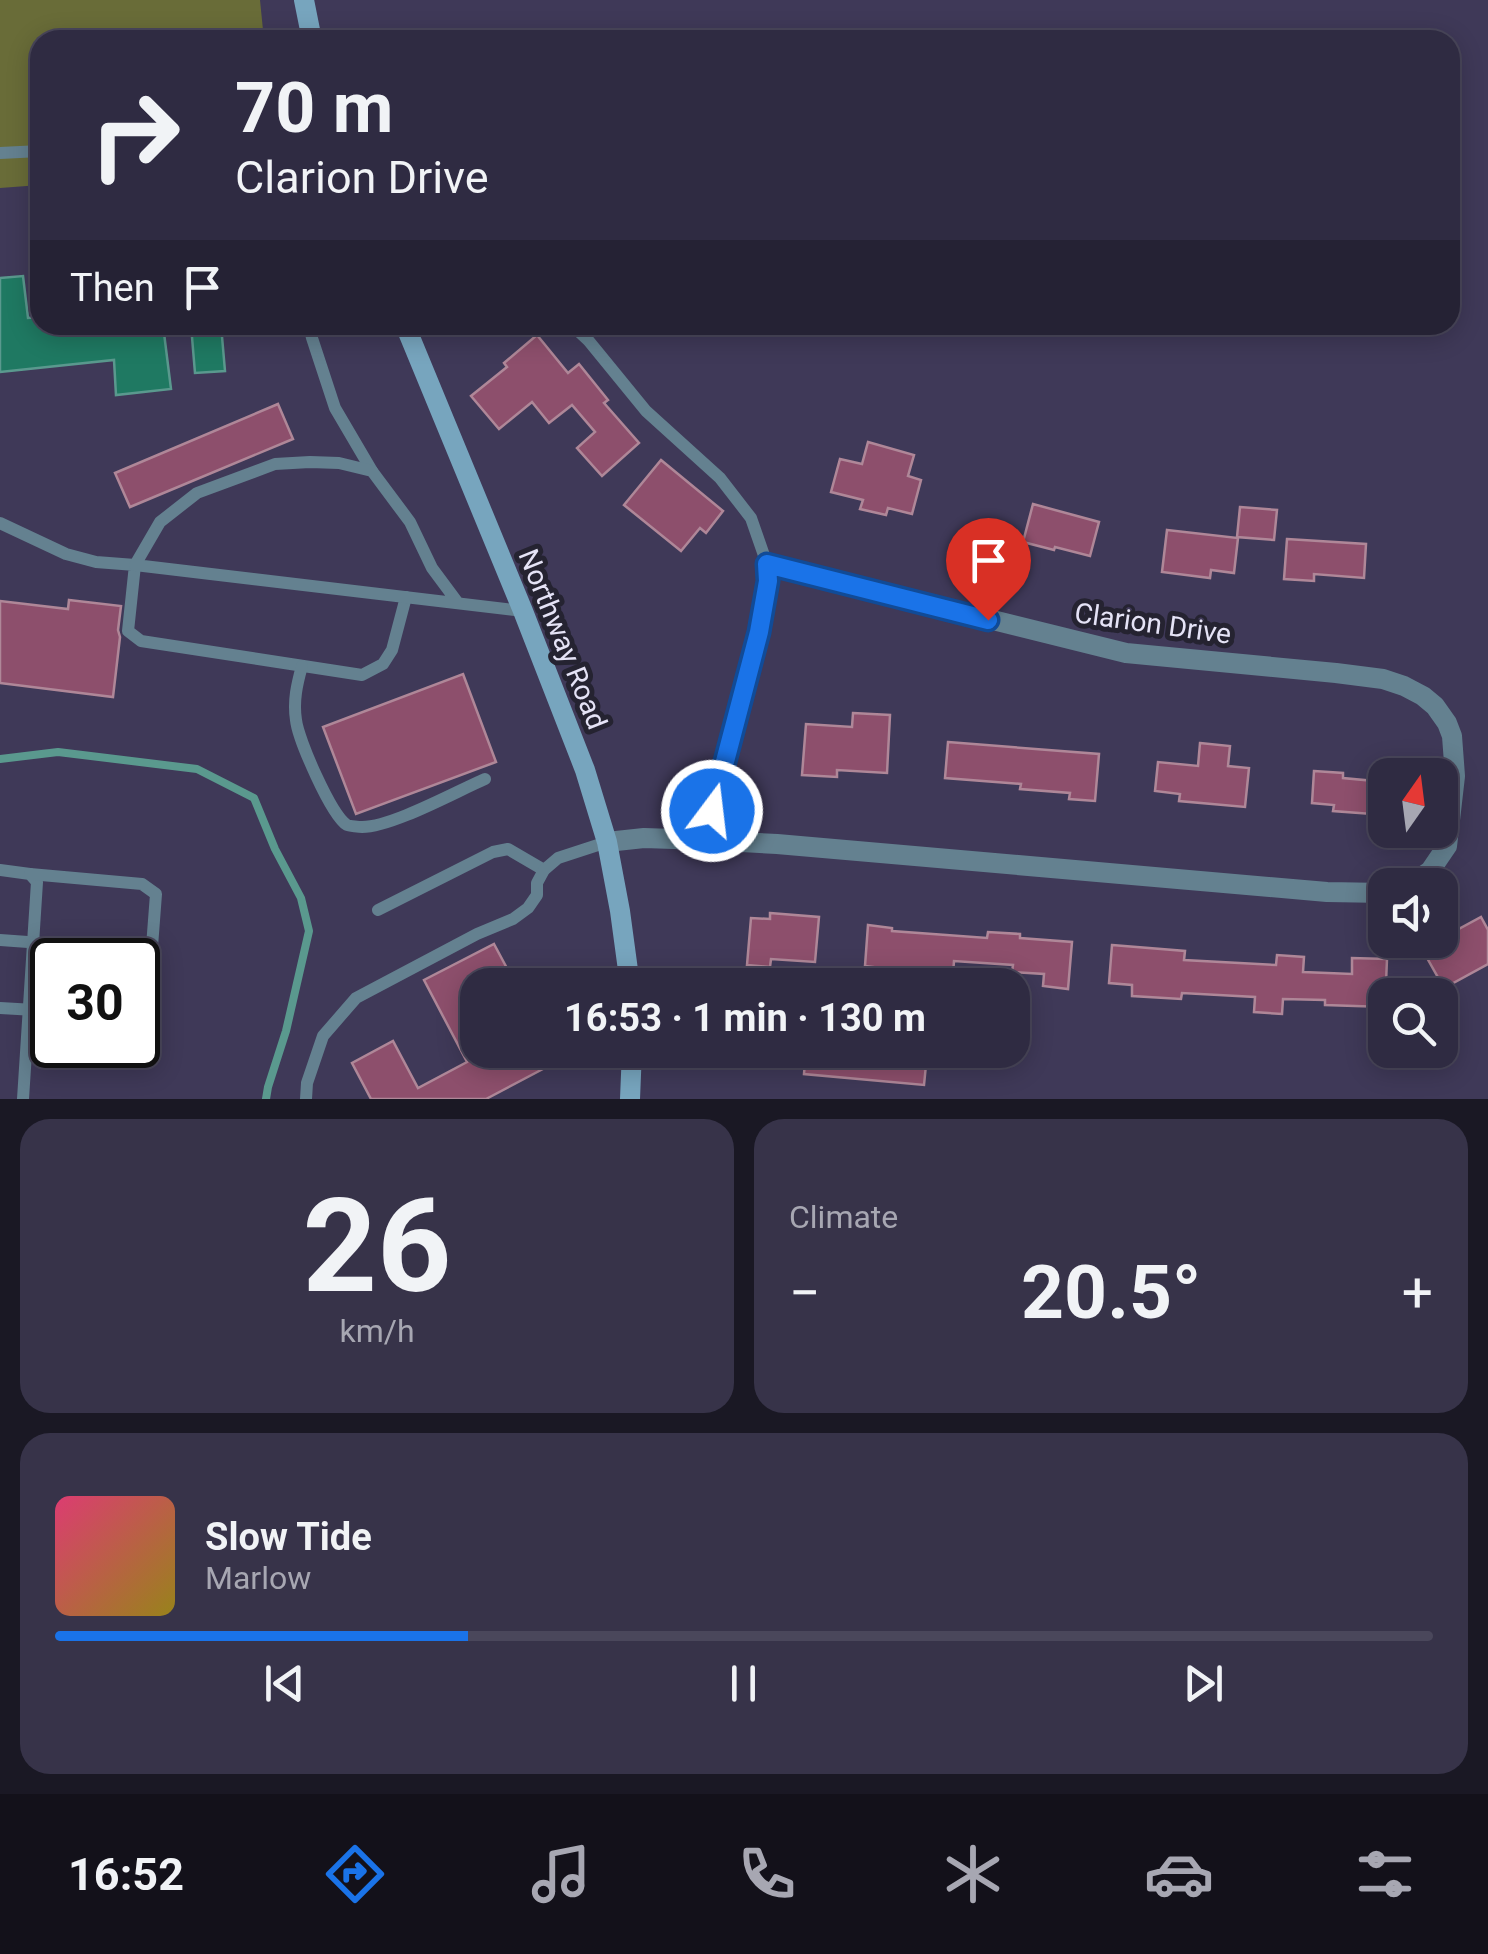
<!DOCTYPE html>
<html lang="en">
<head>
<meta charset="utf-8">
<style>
	:root { --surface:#2f2b42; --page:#373349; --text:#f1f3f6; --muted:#a7a7b2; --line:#4a475b; --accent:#1a73e8 }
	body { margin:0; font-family:Roboto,sans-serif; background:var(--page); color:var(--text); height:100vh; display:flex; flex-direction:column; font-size:38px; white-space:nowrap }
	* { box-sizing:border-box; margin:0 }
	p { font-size:32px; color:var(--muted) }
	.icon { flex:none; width:55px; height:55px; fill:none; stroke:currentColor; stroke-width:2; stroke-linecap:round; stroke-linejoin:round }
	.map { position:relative; height:1099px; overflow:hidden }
	.details { display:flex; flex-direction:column; gap:20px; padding:20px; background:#1a1824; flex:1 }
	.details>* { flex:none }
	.top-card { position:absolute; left:30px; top:30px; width:1430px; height:305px; border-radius:30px; box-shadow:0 5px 25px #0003,0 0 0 2px var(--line); background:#2f2b42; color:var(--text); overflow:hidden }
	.needle { width:65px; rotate:14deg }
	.fabs { position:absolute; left:1368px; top:758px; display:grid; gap:20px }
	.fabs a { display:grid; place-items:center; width:90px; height:90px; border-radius:20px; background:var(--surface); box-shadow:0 5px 25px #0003,0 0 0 2px var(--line); font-size:50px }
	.speed { position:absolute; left:30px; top:938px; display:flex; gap:20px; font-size:50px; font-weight:700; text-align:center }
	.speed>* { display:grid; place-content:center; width:130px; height:130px; border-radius:50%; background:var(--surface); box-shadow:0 5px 25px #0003,0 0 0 2px var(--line); line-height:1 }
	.speed .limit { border:5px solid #111; border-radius:15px; background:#fff; color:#111 }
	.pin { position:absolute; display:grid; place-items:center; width:85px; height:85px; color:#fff; margin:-102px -42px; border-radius:50% 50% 50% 0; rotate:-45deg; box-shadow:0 0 10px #0007 }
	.pin .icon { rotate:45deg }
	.me { position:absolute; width:110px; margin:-55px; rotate:15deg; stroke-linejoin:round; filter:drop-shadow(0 0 8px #0008) }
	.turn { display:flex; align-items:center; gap:35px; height:210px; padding:0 40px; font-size:45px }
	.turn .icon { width:130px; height:130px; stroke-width:2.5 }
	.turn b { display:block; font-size:70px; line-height:85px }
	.then { display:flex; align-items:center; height:95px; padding:0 40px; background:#0003; gap:20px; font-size:38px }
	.big { font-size:75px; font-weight:700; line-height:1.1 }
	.details .card { flex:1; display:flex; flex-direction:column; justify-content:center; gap:15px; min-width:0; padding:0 35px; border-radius:30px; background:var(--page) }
	.details .dial { align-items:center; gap:0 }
	.dial b { font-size:130px; line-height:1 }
	.song { display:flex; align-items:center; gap:30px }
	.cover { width:120px; height:120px; border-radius:15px; background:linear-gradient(135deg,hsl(340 70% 55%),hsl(50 70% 35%)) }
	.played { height:10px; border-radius:5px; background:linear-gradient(90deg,var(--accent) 30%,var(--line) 30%) }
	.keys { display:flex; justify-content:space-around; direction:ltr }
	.heat { display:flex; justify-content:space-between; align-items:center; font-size:55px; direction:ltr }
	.details .tiles { flex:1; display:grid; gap:20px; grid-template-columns:1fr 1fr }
	.card:last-child { grid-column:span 2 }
	.trip { position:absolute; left:460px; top:968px; width:570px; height:100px; border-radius:30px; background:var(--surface); box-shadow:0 5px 25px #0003,0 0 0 2px var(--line); font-weight:700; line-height:100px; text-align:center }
	.tab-bar { display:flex; height:160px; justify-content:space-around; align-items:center; background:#13111a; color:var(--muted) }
	.tab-bar .icon { width:70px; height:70px }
	.tab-bar .selected { color:var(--accent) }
	.tab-bar b { font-size:45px; color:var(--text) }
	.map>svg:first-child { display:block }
</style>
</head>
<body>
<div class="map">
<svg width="1488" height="1099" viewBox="0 0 1488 1099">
	<rect width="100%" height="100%" fill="#3f3958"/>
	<polygon fill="#696c38" points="0,0 260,0 264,40 40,40 40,185 0,188"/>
	<g fill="#1f7962" stroke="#5a998e" stroke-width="2.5">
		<polygon points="23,276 28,318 40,317 40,325 163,325 171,389 116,395 114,360 0,372 0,278"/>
		<polygon points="191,325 221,325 225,371 195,373"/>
	</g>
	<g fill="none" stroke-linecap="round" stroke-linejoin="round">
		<polyline stroke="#5a998e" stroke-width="8" points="0,759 58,752 197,769 254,798 275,849 301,898 309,931 286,1031 268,1087 266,1099"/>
	</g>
	<g fill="#8d4f6c" stroke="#af8798" stroke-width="2.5">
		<polygon points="537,335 568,373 579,364 608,400 604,403 639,443 602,476 577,448 595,432 572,405 549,423 532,402 499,429 471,396 507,367 504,363"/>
		<polygon points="278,404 293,439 130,507 115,473"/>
		<polygon points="868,442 914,455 908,476 921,480 912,514 888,508 886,515 860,509 863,500 831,492 840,459 862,464"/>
		<polygon points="661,460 723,511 706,533 700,528 681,551 624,505"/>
		<polygon points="1033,504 1099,522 1090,556 1055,547 1054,550 1023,542"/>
		<polygon points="1240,507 1277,510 1274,540 1237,537"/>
		<polygon points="1167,530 1238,538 1234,573 1211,570 1210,578 1162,572"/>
		<polygon points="1287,539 1366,544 1364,578 1314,574 1314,581 1284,579"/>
		<polygon points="69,600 121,606 118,630 120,637 113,697 0,683 0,601 68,609"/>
		<polygon points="463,674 496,762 356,814 323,727"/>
		<polygon points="853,713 890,715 887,773 837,770 837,777 802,775 806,724 852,727"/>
		<polygon points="948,742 1099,754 1095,801 1069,799 1070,793 1020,789 1021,784 945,778"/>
		<polygon points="1200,743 1230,746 1228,766 1249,768 1245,807 1179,801 1180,794 1155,791 1158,762 1198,766"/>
		<polygon points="1314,771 1343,773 1343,778 1385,782 1385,815 1333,811 1334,805 1312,803"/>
		<polygon points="770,913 819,917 815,962 771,959 770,967 747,965 751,918 770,919"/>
		<polygon points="1481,917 1488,930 1488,964 1444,988 1422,949"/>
		<polygon points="868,925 892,928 892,931 987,938 988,932 1020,934 1020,938 1072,942 1068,989 1043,986 1044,974 1012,972 1013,965 954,961 953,974 927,972 926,980 897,978 897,970 865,966"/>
		<polygon points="494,944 516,985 478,985 478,1050 579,1050 486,1099 371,1099 352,1063 393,1041 418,1088 467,1062 424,980"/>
		<polygon points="1112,945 1185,951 1184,960 1276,965 1277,955 1304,957 1303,972 1352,974 1352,958 1387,959 1385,1007 1325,1005 1325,1000 1283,999 1282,1014 1254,1012 1255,997 1182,993 1181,999 1132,996 1132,985 1109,983"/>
		<polygon points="806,1050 867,1050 927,1055 924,1085 804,1074"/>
	</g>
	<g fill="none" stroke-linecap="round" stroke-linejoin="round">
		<g stroke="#648190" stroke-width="12">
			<polyline points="0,153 40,151"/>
			<polyline points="309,325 312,338 335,408 372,471"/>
			<polyline points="572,325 588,340 646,411 720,478 751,518 767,564"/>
			<polyline points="0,523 66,554 96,562 135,565 128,631 141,641 362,675 383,664 392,650 406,597"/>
			<polyline points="458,603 432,568 410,522 372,471 339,463 310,462 275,464 197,493 160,522 135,565 523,611"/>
			<path d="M 302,666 C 297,684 293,701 296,720 C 298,739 331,815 347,825 C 349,826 360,827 362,827 C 392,827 455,792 485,779"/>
			<polyline points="0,870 30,874 37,882 23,1099"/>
			<polyline points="30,874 142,884 156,894 148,999 143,1009 138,1012"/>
			<polyline points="378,910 493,852 508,849 544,870"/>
			<polyline points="0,940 152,951"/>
			<polyline points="0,1008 52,1011"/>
			<polyline points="306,1099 307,1083 323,1036 356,998 477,934 513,919 528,908 537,895 537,883 544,870 558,858 607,842"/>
		</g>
		<g stroke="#648190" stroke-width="20">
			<polyline points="607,842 644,838 704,840"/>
			<polyline points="1385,893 1327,892 777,844 704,840 759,632 768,581 767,564 1126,653 1336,673 1383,679 1404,686 1423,696 1435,706 1447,723 1452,736 1455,776 1447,846 1430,871 1410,885"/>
		</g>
		<g stroke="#77a5be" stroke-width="20">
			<polyline points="304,0 312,40"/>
			<polyline points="405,325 523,611 585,770 607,842 620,911 630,985"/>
			<polyline points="630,1099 632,1050"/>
		</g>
	</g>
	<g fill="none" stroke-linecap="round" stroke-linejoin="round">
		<defs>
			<polyline id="route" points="712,811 759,632 768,581 767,564 988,620"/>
		</defs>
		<use href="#route" stroke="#114b97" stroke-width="25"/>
		<use href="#route" stroke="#1a73e8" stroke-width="18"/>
	</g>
	<g text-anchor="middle" stroke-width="10" stroke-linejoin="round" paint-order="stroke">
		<g font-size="28" fill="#e5e3f6" stroke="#252331">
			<text transform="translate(1153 623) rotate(8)" y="10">Clarion Drive</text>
			<text transform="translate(563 639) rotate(68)" y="10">Northway Road</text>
		</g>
	</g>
</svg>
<div class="fabs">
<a><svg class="needle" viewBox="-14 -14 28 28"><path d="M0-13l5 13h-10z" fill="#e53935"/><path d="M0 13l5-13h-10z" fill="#a7a7b2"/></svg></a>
<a><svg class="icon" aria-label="sound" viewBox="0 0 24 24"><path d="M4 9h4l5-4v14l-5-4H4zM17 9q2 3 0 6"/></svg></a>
<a><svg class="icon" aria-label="search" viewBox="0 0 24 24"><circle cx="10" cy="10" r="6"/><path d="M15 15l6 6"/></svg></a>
</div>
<div class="speed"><div class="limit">30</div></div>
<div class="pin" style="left:988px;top:620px;background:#d93025"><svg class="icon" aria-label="arrive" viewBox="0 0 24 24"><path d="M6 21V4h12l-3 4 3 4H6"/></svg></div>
<svg class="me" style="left:712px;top:811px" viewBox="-20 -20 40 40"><circle r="17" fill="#1a73e8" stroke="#fff" stroke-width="3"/><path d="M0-11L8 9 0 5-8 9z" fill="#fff"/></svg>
<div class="trip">16:53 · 1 min · 130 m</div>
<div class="top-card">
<div class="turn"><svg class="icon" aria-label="right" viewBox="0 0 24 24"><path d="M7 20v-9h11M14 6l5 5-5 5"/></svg><div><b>70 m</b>Clarion Drive</div></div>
<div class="then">Then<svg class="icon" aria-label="arrive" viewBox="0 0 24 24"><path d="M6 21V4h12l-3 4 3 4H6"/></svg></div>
</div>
</div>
<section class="details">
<div class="tiles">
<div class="card dial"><b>26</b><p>km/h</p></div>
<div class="card"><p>Climate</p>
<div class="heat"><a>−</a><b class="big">20.5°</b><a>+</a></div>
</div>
<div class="card">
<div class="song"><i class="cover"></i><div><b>Slow Tide</b><p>Marlow</p></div></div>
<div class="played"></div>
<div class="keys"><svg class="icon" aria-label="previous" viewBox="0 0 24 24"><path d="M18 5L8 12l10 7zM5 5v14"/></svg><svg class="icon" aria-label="pause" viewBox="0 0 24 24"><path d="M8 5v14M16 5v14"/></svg><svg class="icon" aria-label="next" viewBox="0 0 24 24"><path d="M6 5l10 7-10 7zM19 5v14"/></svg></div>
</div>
</div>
</section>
<nav class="tab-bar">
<b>16:52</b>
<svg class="icon selected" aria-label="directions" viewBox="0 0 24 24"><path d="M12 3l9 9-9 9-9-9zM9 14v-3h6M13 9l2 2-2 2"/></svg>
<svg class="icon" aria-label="music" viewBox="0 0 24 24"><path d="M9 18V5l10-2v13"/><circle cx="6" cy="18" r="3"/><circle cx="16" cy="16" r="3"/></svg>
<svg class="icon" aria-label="phone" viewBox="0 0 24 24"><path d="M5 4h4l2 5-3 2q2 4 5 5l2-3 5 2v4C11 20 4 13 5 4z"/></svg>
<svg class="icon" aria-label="climate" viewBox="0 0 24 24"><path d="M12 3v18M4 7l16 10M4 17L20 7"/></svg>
<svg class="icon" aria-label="car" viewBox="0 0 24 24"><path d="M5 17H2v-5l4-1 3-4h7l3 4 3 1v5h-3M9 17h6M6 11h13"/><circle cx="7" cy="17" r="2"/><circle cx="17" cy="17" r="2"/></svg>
<svg class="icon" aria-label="filters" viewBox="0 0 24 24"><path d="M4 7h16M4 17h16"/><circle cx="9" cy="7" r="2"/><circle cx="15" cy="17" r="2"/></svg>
</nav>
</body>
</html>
